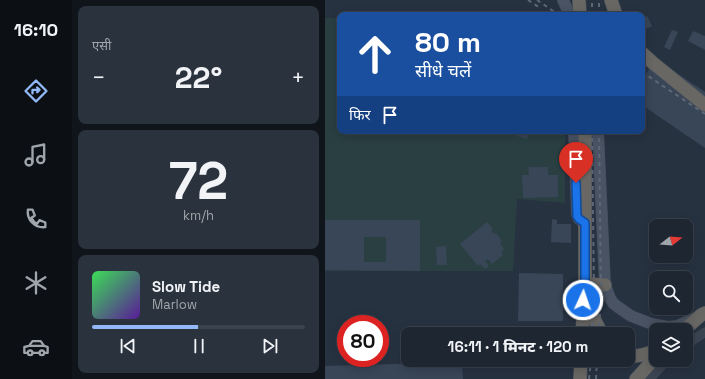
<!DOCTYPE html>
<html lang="hi">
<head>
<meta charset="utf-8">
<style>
	:root { --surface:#1d2631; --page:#2a323d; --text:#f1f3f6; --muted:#a0a5ab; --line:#3b434d; --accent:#92b9f5 }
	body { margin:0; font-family:"Space Grotesk","Noto Sans Devanagari",sans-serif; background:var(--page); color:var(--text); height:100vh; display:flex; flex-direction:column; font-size:15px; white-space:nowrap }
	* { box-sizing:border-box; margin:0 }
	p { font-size:13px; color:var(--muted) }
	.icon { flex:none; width:22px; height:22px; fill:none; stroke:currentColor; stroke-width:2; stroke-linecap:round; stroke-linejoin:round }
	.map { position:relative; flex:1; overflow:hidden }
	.panel { display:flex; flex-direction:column; gap:6px; padding:6px; background:#10151b; width:253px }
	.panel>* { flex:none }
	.guide { position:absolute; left:12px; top:12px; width:308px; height:122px; border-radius:8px; box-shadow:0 2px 10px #0003,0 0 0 1px var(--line); background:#1a4fa0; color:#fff; overflow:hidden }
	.needle { width:26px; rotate:73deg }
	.controls { position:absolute; left:324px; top:219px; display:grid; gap:8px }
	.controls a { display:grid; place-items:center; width:44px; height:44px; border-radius:8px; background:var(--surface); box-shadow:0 2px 10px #0003,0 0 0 1px var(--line); font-size:20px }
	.speed { position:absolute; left:12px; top:315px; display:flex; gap:8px; font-size:20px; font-weight:700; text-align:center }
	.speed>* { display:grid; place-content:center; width:52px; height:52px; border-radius:50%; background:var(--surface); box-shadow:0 2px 10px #0003,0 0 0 1px var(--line); line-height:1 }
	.speed .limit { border:6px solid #d22; background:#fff; color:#111 }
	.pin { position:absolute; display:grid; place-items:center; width:34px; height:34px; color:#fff; margin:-41px -17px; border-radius:50% 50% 50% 0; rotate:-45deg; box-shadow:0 0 4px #0007 }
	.pin .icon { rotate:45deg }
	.me { position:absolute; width:44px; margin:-22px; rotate:3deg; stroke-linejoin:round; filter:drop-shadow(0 0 3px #0008) }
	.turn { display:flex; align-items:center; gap:14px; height:84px; padding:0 12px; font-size:18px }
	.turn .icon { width:52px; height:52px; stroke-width:2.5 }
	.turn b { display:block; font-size:28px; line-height:34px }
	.then { display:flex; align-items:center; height:38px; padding:0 12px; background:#0003; gap:8px; font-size:15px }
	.big { font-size:30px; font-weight:800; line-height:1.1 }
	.panel .widget { flex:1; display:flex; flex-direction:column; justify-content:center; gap:6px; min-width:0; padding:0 14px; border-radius:8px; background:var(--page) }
	.panel .dial { align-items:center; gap:0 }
	.dial b { font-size:52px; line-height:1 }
	.song { display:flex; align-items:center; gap:12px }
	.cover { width:48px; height:48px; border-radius:6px; background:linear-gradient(135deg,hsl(130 70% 55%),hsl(270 70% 35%)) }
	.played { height:4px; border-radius:2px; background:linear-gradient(90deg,var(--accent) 50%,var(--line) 50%) }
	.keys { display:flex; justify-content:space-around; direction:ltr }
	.heat { display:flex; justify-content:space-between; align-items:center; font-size:22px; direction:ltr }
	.trip { position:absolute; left:76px; top:327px; width:234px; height:40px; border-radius:8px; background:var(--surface); box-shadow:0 2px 10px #0003,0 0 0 1px var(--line); font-weight:800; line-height:40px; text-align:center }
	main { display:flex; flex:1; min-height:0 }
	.tab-bar { display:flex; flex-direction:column; width:72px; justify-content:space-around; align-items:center; background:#0c0f14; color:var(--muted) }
	.tab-bar .icon { width:28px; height:28px }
	.tab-bar .active { color:var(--accent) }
	.tab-bar b { font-size:18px; color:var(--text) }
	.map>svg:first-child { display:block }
</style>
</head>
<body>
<main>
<nav class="tab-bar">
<b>16:10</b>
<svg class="icon active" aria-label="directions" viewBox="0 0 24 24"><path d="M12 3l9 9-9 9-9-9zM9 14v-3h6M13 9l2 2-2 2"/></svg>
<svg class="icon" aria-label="music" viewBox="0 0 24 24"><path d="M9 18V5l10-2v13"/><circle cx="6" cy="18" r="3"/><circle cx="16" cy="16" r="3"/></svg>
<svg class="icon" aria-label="phone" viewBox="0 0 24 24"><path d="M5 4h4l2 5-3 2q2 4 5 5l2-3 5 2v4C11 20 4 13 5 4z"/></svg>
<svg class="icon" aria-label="climate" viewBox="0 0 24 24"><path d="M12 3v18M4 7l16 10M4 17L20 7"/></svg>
<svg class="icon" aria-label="car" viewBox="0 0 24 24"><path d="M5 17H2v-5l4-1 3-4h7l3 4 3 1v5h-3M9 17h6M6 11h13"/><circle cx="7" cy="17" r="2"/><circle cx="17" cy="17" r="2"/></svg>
</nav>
<section class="panel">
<div class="widget"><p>एसी</p>
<div class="heat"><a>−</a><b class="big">22°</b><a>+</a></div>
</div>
<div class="widget dial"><b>72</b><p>km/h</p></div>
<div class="widget">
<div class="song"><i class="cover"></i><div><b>Slow Tide</b><p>Marlow</p></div></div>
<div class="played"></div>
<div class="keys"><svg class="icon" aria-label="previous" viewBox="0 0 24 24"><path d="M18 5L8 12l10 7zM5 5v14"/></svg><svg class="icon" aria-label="pause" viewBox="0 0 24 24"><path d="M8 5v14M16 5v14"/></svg><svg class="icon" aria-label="next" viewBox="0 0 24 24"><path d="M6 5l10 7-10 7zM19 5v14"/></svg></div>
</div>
</section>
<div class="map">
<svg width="380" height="379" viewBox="0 0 380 379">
	<rect width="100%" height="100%" fill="#273241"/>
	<g fill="#293f42">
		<polygon points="240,12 240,15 124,15"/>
		<polygon points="0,18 15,18 15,131 240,131 240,203 192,199 188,271 0,271"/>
	</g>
	<g fill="#394657" fill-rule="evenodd">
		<polygon points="322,16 327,26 319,30 317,25 317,18"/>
		<polygon points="347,30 353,32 345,50 339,47"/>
		<polygon points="368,31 380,36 380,50 363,41"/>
		<polygon points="331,59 380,92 380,148 317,105 317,80"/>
		<polygon points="193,131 204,131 202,139 192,136"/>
		<polygon points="203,167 223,167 223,175 233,175 233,197 198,198 197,175 204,175"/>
		<polygon points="227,219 232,220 232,224 246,224 246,243 226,242"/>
		<path d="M 0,220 L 95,220 L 95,271 L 0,270 ZM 39,237 L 61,237 L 61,262 L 39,262 Z"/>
		<polygon points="162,222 168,229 166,230 169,234 171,233 177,241 175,243 179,249 176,252 178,255 167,264 163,259 160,261 164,266 160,269 155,264 153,266 135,244"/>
		<polygon points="121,246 122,265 112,265 111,247"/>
		<polygon points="194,273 238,274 238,321 193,321"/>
		<polygon points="137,362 138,379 0,379 0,366"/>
	</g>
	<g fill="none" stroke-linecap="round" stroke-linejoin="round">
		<defs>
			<g id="minor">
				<polyline points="361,345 380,332"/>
				<polyline points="325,379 342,360"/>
			</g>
			<g id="secondary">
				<polyline points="238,0 242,9 243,15"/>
				<polyline points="249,131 252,214 254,219 260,223"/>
				<polyline points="273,131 280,285 285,298 288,303 293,307 306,316 327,324 343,327 352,326 368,319"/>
			</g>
			<g id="trunk">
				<polyline points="286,0 291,15"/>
				<polyline points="317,53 328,63 380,105"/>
				<polyline points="260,284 280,285"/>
				<polyline points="259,300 277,334"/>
				<polyline points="359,330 376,315 380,313"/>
				<polyline points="257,334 260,284 260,131"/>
				<polyline points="303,357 317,355 331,351"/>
				<polyline points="255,379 256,360"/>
				<polyline points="311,379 331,357"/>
			</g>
		</defs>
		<use href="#minor" stroke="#454d5a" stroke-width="9"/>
		<use href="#secondary" stroke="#454d5a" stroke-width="12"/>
		<use href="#trunk" stroke="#464f5b" stroke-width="14"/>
		<use href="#minor" stroke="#3b4451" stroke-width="8"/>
		<use href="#secondary" stroke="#495363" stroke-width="11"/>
		<use href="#trunk" stroke="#686764" stroke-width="13"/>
		<g stroke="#5d6877" stroke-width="2" stroke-dasharray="4 4" stroke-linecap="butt">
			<polyline points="203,0 215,8"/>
			<polyline points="212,0 234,15"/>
			<polyline points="267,15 267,0"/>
			<polyline points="274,15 274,0"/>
			<polyline points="317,72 380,114"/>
			<polyline points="267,334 269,294 267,131"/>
			<polyline points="274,334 276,294 274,131"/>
			<polyline points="264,379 266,360"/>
			<polyline points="271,379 272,360"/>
		</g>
		<defs>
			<polyline id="trunk-bridge" points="254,0 255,15"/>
		</defs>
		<use href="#trunk-bridge" stroke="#464f5b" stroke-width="14" stroke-linecap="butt"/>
		<use href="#trunk-bridge" stroke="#686764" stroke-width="13"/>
	</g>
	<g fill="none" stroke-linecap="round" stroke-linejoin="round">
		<defs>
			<polyline id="route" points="251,183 252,216 254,219 260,223 260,284 258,300"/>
		</defs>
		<use href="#route" stroke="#114b97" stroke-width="10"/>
		<use href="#route" stroke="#1a73e8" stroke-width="7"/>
	</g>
</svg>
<div class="controls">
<a><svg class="needle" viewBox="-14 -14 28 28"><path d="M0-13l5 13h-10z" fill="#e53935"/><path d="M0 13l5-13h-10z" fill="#a0a5ab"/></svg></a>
<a><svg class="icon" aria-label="search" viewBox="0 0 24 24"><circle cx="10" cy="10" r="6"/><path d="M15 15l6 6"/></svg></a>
<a><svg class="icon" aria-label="layers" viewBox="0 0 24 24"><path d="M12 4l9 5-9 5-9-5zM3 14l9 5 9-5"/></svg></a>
</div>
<div class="speed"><div class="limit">80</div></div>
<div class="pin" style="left:251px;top:183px;background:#d93025"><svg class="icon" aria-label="arrive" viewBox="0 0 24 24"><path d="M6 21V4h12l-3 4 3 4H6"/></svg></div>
<svg class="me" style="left:258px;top:300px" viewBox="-20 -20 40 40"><circle r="17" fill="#1a73e8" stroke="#fff" stroke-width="3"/><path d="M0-11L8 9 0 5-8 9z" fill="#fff"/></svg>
<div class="trip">16:11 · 1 मिनट · 120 m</div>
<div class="guide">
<div class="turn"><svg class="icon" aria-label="ahead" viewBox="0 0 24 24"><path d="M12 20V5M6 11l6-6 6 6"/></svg><div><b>80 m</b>सीधे चलें</div></div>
<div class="then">फिर<svg class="icon" aria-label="arrive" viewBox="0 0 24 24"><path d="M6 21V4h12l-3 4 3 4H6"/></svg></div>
</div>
</div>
</main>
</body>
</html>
